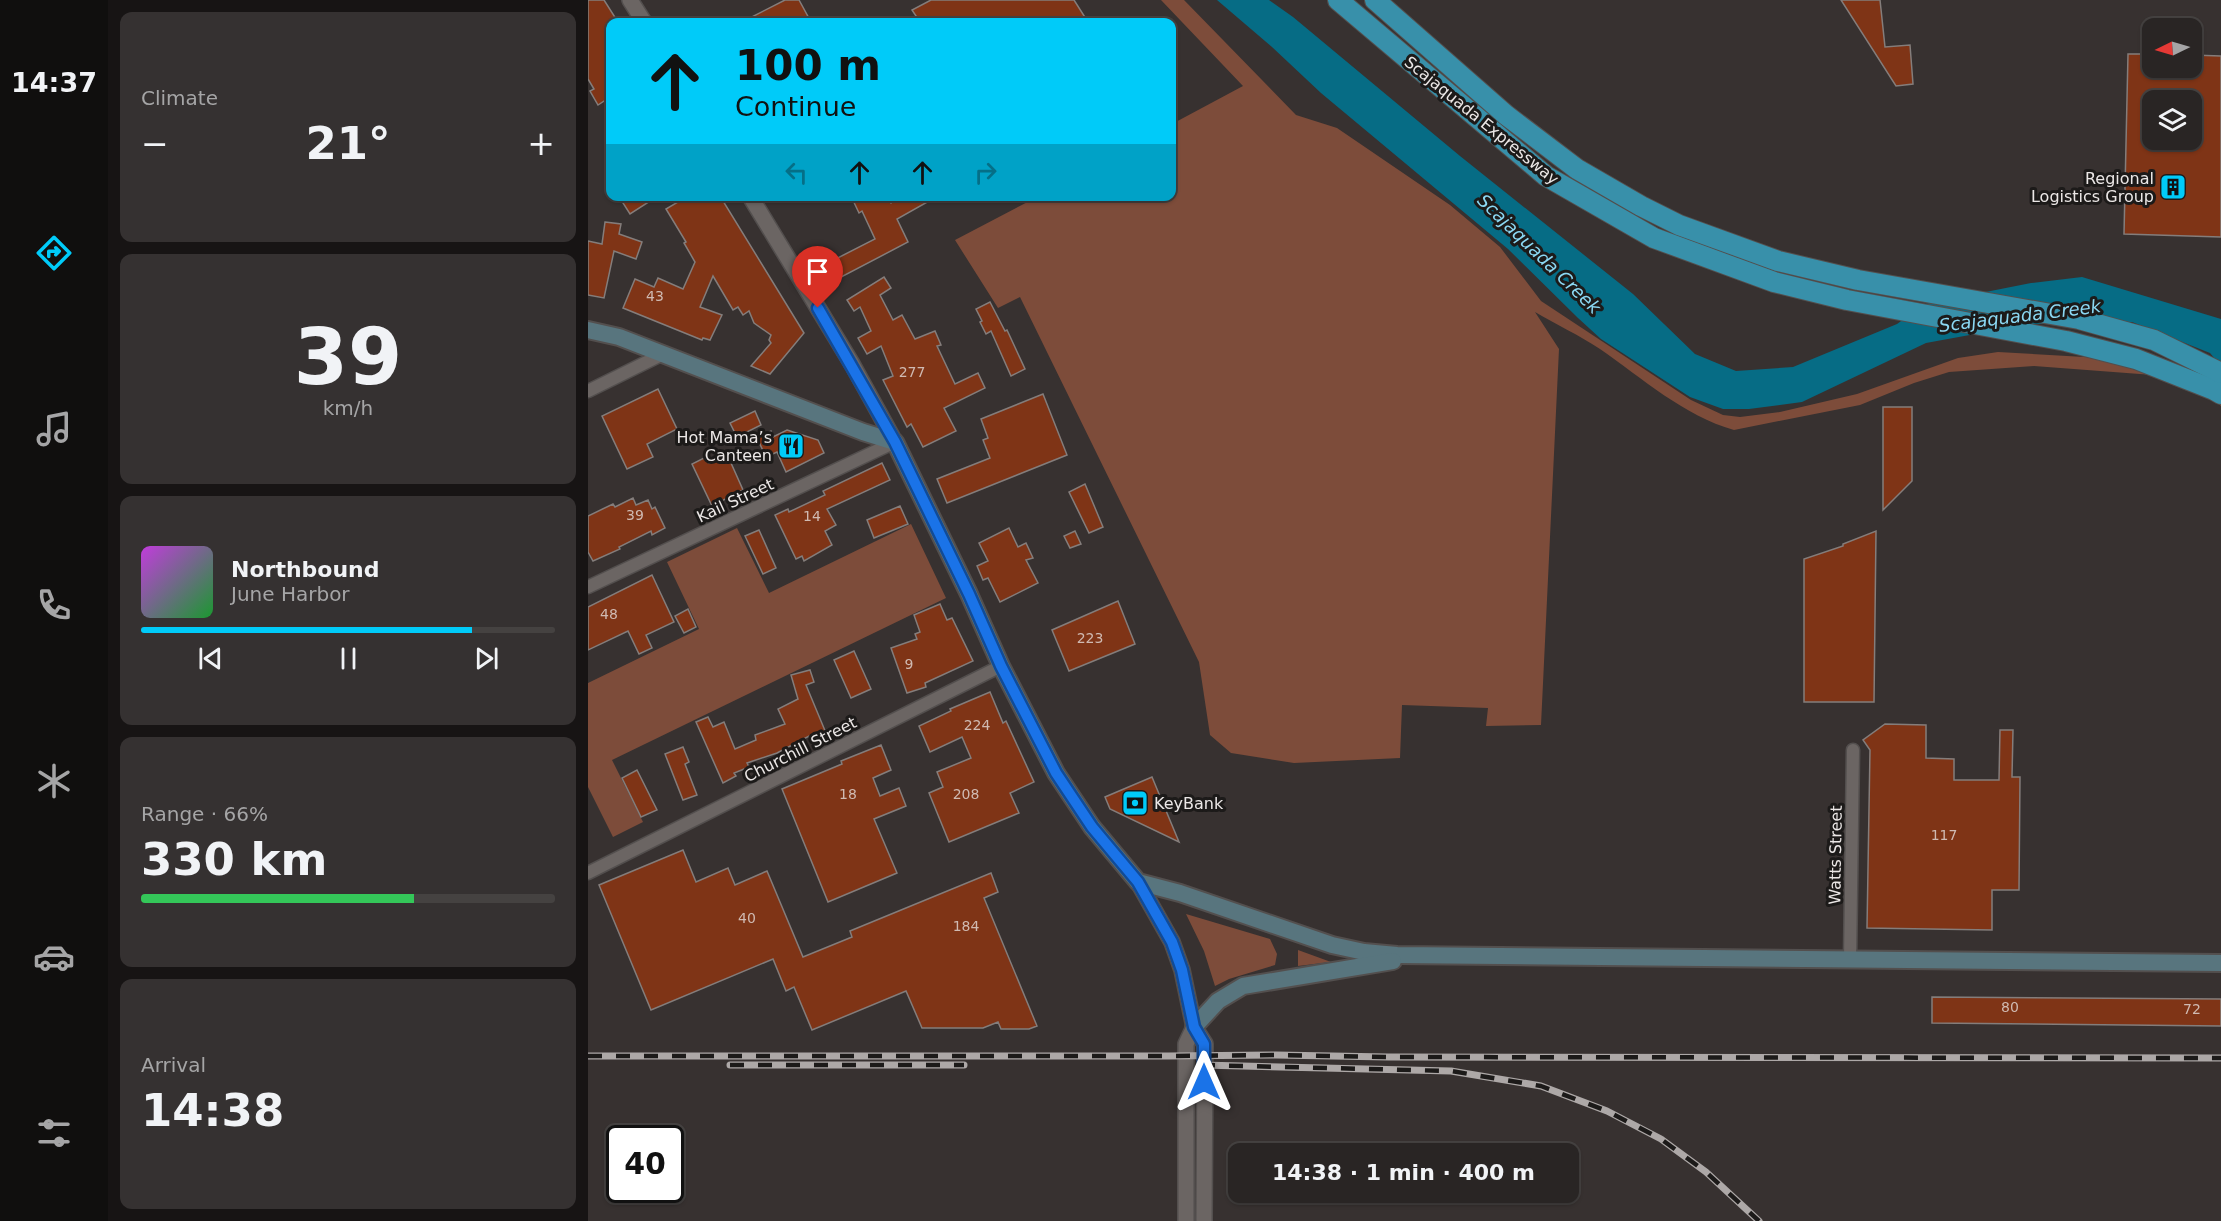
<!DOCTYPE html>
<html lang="en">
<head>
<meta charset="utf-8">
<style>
	:root { --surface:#292524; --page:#353131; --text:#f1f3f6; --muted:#a5a5a6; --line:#454241; --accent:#00cbf9 }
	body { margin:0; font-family:"DejaVu Sans",sans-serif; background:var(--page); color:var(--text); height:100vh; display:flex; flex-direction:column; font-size:22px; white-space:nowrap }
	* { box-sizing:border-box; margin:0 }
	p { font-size:20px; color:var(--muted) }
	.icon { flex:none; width:33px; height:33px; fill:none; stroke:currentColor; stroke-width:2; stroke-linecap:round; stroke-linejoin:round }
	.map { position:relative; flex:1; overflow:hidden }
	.sheet { display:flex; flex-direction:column; gap:12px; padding:12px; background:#171414; width:480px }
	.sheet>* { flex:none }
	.top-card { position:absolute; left:18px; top:18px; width:570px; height:183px; border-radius:12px; box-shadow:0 2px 4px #0004,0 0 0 2px var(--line); background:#00cbf9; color:#111; overflow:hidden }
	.needle { width:39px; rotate:265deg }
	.tools { position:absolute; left:1554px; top:18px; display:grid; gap:12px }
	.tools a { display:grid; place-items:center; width:60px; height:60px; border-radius:12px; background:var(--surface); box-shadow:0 2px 4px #0004,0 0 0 2px var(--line); font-size:30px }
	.speed { position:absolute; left:18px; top:1125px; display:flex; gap:12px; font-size:30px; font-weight:700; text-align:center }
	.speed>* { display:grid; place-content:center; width:78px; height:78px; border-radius:50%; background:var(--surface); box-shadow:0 2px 4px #0004,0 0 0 2px var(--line); line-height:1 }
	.speed .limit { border:3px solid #111; border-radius:9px; background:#fff; color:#111 }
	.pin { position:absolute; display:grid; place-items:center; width:51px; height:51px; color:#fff; margin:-62px -26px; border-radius:50% 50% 50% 0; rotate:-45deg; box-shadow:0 0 6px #0007 }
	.pin .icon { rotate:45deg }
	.me { position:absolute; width:66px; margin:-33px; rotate:0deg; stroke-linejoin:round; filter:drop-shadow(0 0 4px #0008) }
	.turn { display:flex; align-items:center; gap:21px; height:126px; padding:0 30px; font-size:27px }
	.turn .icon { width:78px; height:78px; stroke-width:2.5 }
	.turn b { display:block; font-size:42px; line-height:51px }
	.lanes { display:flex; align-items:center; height:57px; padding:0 30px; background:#0003; justify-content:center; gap:30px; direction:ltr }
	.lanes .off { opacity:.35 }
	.big { font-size:45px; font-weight:800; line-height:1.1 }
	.sheet .tile { flex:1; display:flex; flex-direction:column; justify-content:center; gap:9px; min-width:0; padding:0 21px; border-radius:12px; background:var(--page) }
	.sheet .dial { align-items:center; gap:0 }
	.dial b { font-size:78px; line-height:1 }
	.song { display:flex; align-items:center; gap:18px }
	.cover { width:72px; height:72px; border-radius:9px; background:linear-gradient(135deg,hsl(290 70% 55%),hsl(130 70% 35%)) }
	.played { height:6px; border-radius:3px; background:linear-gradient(90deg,var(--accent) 80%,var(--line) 80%) }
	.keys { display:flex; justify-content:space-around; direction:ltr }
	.heat { display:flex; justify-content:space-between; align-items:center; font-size:33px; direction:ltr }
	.charge { height:9px; border-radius:4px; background:linear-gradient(90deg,#34c759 66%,var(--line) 0) }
	.trip { position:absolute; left:640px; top:1143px; width:351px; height:60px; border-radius:12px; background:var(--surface); box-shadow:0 2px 4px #0004,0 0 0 2px var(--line); font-weight:800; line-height:60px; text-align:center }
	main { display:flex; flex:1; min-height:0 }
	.tab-bar { display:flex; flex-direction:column; width:108px; justify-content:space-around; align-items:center; background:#100f0e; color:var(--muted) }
	.tab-bar .icon { width:42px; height:42px }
	.tab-bar .active { color:var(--accent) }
	.tab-bar b { font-size:27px; color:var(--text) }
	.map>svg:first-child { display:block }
</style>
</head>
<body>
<main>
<nav class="tab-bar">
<b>14:37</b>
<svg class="icon active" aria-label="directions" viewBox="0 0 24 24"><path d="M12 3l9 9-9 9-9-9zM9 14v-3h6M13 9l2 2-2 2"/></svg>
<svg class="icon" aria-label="music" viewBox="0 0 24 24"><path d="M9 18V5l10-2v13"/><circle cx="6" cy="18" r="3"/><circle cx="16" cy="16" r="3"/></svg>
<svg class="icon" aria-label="phone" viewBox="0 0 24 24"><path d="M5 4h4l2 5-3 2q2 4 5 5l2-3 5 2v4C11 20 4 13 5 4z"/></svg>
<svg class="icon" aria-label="climate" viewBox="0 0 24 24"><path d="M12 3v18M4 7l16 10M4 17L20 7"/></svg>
<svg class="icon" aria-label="car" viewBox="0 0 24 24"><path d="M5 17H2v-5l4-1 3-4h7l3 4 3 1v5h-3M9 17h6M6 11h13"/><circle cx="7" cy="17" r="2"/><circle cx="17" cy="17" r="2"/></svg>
<svg class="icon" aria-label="filters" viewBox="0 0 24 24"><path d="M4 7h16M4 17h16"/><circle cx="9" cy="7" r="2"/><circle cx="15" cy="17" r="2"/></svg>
</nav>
<section class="sheet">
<div class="tile"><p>Climate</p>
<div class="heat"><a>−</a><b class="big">21°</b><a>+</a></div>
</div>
<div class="tile dial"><b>39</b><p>km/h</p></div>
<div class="tile">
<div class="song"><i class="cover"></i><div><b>Northbound</b><p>June Harbor</p></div></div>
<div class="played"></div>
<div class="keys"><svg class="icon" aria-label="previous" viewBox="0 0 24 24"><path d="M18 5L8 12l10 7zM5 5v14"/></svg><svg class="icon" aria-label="pause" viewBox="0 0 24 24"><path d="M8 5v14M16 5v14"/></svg><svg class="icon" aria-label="next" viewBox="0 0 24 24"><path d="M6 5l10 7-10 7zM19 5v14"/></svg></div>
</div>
<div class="tile"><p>Range · 66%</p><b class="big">330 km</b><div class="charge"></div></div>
<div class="tile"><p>Arrival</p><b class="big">14:38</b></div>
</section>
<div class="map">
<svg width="1633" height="1221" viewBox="0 0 1633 1221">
	<rect width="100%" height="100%" fill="#373130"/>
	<g fill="#7d4c3a">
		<path d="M 573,0 L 596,0 L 708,115 L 749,128 L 862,205 L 912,247 L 953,301 L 1103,400 L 1135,415 L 1152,417 L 1192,412 L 1269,394 L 1370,358 L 1410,352 L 1514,358 L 1633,386 L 1633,406 L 1623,398 L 1565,375 L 1446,366 L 1361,372 L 1326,383 L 1272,405 L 1146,430 C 1096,416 1054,378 1012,349 C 991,335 969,325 947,312 L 971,349 L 953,725 L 898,726 L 900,708 L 814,705 L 812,758 L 706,763 L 643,753 L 622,735 L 611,662 L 432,297 L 410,308 L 367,240 L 449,197 L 584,196 L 584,124 L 655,86 Z"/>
		<polygon points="323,524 358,598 24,760 55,822 25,837 0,787 0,683 111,629 79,562 149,528 181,593"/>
		<polygon points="598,914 682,939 689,954 687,965 641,979 627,986 616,951"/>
		<polygon points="710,950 743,962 710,966"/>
	</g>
	<polygon fill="#066c85" points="629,0 681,0 705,17 872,156 1045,294 1107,354 1148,371 1205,367 1309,324 1337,304 1443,283 1494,277 1633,319 1633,366 1622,353 1544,322 1442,324 1338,343 1214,402 1161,409 1135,409 1102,397 1013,339 990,318 920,249 733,93 684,47"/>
	<g fill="#7f3416" stroke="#847d7b" stroke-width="1.5" fill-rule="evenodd">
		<polygon points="0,0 16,0 30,22 22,22 22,97 10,105 2,91 6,89 0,79"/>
		<polygon points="197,0 211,0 223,22 154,22"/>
		<polygon points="343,0 486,0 500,22 332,22 324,10"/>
		<polygon points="1253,0 1292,0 1297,47 1322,45 1325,84 1308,86"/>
		<path d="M 1540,54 L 1564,54 L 1564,68 L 1604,68 L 1604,55 L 1633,56 L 1633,237 L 1536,234 ZM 1564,100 L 1604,100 L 1604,140 L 1564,140 Z"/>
		<polygon points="45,196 70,196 42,214 35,203"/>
		<polygon points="87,196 132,196 216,333 182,374 163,366 183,343 181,340 183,335 166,323 161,311 155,315 150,307 145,310 125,276 112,307 134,315 122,340 115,338 114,340 35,308 47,279 66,287 70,278 95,289 107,262 96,243 98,242 78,209 90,202"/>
		<polygon points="263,196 299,196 303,203 314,196 350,196 309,219 320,242 236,286 228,269 287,239 274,211 271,213"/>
		<polygon points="17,222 33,224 31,234 54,242 48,259 26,251 16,298 0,295 0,241 14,244"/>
		<polygon points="296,277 303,288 292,295 305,320 314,315 327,339 347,331 353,345 349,346 367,384 390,373 397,388 356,408 368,431 335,447 323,424 319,427 295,380 305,376 293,346 279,354 270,338 283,331 272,307 266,311 259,300"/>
		<polygon points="402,302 417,331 419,330 437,369 423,376 403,331 398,334 392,322 394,321 388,309"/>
		<polygon points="70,389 89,429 59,444 65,457 39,469 14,416"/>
		<polygon points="455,394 479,455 359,503 349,479 402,458 395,440 400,438 393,419"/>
		<polygon points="1295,407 1324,407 1324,481 1295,510"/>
		<polygon points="167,411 173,425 149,437 142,423"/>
		<polygon points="199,430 230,440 236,453 198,472 189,452 178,457 169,438 183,431 185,437"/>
		<polygon points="139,454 155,490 124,506 104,464 118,457 121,463"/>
		<polygon points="294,463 302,480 239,509 248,525 237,531 244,545 216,561 214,556 208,559 187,515 200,509 201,512 237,495 235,491"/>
		<polygon points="497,484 515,527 501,533 481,492"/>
		<polygon points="45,498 48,505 60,500 64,509 67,507 77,528 64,535 63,531 31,547 32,549 5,561 0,552 0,516 25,504 27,507"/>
		<polygon points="312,506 320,524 286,538 279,520"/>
		<polygon points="421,528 430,547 438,543 445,558 438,560 450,583 412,602 400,578 395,580 389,566 400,561 391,543"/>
		<polygon points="171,530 188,568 175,574 157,536"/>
		<polygon points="487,531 493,544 482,548 476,536"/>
		<polygon points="1288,531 1286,702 1216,702 1216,559 1255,546 1255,544"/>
		<polygon points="64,575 86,622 58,635 64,648 51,654 40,631 0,650 0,607"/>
		<polygon points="530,601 547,644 481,671 464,630"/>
		<polygon points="352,604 359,620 364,618 385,661 337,683 338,687 319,693 303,648 329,639 327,634 332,632 326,615"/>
		<polygon points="100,609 108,627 96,633 87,616"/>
		<polygon points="266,651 283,689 263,698 246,660"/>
		<polygon points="222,670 226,682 218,685 238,733 222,740 221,736 189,753 159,763 161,767 146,773 148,776 135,783 108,722 120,717 125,727 136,722 147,749 168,740 167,735 197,724 190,709 210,699 203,675"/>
		<polygon points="402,692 415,723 418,721 446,782 422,793 431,813 361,842 341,793 355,787 349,772 383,758 374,737 342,752 331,726 363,711 362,709"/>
		<polygon points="1297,724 1338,725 1338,758 1366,759 1366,780 1411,780 1412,730 1425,730 1424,777 1432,777 1431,890 1404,890 1404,930 1279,928 1282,750 1275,740"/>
		<polygon points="293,745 303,770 285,778 292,796 311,788 318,806 286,819 309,873 240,902 194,789 254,764 253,761"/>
		<polygon points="95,747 101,762 97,764 109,795 95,800 77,754"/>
		<polygon points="49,770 69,810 53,817 34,778"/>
		<polygon points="564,777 591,842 522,809 517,797"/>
		<polygon points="95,850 108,882 140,868 147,885 179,871 215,957 264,937 262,931 403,873 410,892 396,898 449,1026 441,1029 413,1029 410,1022 395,1028 334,1028 318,991 224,1030 206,987 198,991 185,959 63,1010 11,885"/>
		<polygon points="1344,997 1633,999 1633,1026 1344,1023"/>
	</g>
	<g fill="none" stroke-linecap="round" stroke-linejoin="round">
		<defs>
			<g id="minor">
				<polyline points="0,391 75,354"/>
				<polyline points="0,587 307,442"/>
				<polyline points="0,873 413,666"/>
				<polyline points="1262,960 1265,750"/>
			</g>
			<g id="tertiary">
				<polyline points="42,0 56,22"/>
				<polyline points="162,196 264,364 307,442"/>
				<polyline points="550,882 584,942 594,970 606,1027 617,1044 616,1221"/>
				<polyline points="598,1221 598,1044 606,1027"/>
			</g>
			<g id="secondary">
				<polyline points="0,330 31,337 275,432 307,442 381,594 413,666 468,773 504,827 550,882 592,893 744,945 776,952 809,955 1633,963"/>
				<polyline points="606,1027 630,1001 655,986 805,961"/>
			</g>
			<g id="trunk">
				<polyline points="750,0 958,176 1066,238 1186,282 1259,300 1478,341 1548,359 1626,390 1633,394"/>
				<polyline points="787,0 918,115 989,169 1053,206 1091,225 1190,261 1270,280 1491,319 1566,340 1633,373"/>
			</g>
		</defs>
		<use href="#minor" stroke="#534f4e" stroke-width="15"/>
		<use href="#tertiary" stroke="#534f4e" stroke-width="18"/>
		<use href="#secondary" stroke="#534f4e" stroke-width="20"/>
		<use href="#trunk" stroke="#534f4e" stroke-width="22"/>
		<use href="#minor" stroke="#6b6563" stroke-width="12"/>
		<use href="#tertiary" stroke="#6b6563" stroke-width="15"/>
		<use href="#secondary" stroke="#58757e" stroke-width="16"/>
		<use href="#trunk" stroke="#3890aa" stroke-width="20"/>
		<defs>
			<g id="rail">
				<polyline points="0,1056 580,1056 688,1055 800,1057 1633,1058"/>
				<polyline points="142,1065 376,1065"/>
				<polyline points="613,1065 863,1071 953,1086 1019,1111 1073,1139 1118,1172 1171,1221"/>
			</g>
		</defs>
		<use href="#rail" stroke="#ada8a7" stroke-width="7"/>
		<use href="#rail" stroke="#1c1a19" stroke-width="4.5" stroke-dasharray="14" stroke-linecap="butt"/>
	</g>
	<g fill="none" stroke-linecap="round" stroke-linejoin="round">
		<defs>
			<polyline id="route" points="230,308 307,442 381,594 413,666 468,773 504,827 550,882 584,942 594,970 606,1027 616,1044 616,1082"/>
		</defs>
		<use href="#route" stroke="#114b97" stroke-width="15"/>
		<use href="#route" stroke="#1a73e8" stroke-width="10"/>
	</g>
	<defs>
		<symbol id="building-square" viewBox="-11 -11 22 22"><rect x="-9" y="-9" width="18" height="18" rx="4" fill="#00cbf9" stroke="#1c1a19"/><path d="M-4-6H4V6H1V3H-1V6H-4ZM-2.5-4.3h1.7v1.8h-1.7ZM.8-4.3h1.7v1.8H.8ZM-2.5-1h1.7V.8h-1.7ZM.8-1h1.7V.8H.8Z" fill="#111"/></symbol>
		<symbol id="restaurant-square" viewBox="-11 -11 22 22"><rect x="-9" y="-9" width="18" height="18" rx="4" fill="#00cbf9" stroke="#1c1a19"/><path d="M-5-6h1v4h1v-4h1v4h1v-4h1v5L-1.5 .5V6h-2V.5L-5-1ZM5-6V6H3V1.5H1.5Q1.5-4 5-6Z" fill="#111"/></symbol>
		<symbol id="bank-square" viewBox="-11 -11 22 22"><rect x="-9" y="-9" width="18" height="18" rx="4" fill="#00cbf9" stroke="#1c1a19"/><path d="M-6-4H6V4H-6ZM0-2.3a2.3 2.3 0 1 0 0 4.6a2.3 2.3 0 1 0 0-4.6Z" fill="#111"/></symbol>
	</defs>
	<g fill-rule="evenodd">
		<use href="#building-square" x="1570" y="172" width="30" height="30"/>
		<use href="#restaurant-square" x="188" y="431" width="30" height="30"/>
		<use href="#bank-square" x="532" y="788" width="30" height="30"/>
	</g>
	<g text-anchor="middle" stroke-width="6" stroke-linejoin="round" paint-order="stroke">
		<g font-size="14" fill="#d0bab2">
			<text x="67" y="301">43</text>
			<text x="324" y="377">277</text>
			<text x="47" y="520">39</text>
			<text x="224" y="521">14</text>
			<text x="21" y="619">48</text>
			<text x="502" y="643">223</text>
			<text x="321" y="669">9</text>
			<text x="389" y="730">224</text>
			<text x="260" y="799">18</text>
			<text x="378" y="799">208</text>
			<text x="1356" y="840">117</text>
			<text x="159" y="923">40</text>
			<text x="378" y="931">184</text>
			<text x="1422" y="1012">80</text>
			<text x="1604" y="1014">72</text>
		</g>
		<g font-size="16" fill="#ebe7e6" stroke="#1c1a19">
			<text transform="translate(894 120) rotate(39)" y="6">Scajaquada Expressway</text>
			<text transform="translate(147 500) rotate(-25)" y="6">Kail Street</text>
			<text transform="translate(212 749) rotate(-27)" y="6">Churchill Street</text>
			<text transform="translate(1247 855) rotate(-89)" y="6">Watts Street</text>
		</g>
		<g font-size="16" fill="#ebe7e6" stroke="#1c1a19" text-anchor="end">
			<text x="1566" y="184">Regional<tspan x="1566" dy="18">Logistics Group</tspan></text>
			<text x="184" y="443">Hot Mama’s<tspan x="184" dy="18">Canteen</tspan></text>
			<text x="566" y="809" text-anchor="start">KeyBank</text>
		</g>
		<g font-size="18" font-style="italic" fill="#8bd8f3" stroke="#1c1a19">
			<text transform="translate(951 254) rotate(44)" y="6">Scajaquada Creek</text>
			<text transform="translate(1432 316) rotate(-7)" y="6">Scajaquada Creek</text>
		</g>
	</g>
</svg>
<div class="tools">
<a><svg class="needle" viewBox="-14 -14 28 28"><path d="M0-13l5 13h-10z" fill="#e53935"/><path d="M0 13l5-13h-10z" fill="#a5a5a6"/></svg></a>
<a><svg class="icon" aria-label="layers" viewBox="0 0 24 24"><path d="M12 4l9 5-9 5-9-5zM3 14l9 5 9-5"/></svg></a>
</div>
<div class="speed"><div class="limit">40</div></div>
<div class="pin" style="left:230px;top:308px;background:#d93025"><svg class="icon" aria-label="arrive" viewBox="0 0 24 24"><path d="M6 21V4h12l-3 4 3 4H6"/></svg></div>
<svg class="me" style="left:616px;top:1082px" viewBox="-20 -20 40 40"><path d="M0-17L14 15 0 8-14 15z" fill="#1a73e8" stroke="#fff" stroke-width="4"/></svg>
<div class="trip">14:38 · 1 min · 400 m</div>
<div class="top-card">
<div class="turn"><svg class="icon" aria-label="ahead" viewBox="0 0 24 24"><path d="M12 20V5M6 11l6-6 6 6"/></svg><div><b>100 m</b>Continue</div></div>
<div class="lanes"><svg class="icon off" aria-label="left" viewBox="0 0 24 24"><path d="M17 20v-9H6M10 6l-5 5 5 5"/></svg><svg class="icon" aria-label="ahead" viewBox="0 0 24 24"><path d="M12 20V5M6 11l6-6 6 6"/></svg><svg class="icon" aria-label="ahead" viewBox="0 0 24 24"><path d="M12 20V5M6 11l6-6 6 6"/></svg><svg class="icon off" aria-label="right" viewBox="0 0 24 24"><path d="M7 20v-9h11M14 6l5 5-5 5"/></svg></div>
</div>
</div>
</main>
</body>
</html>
